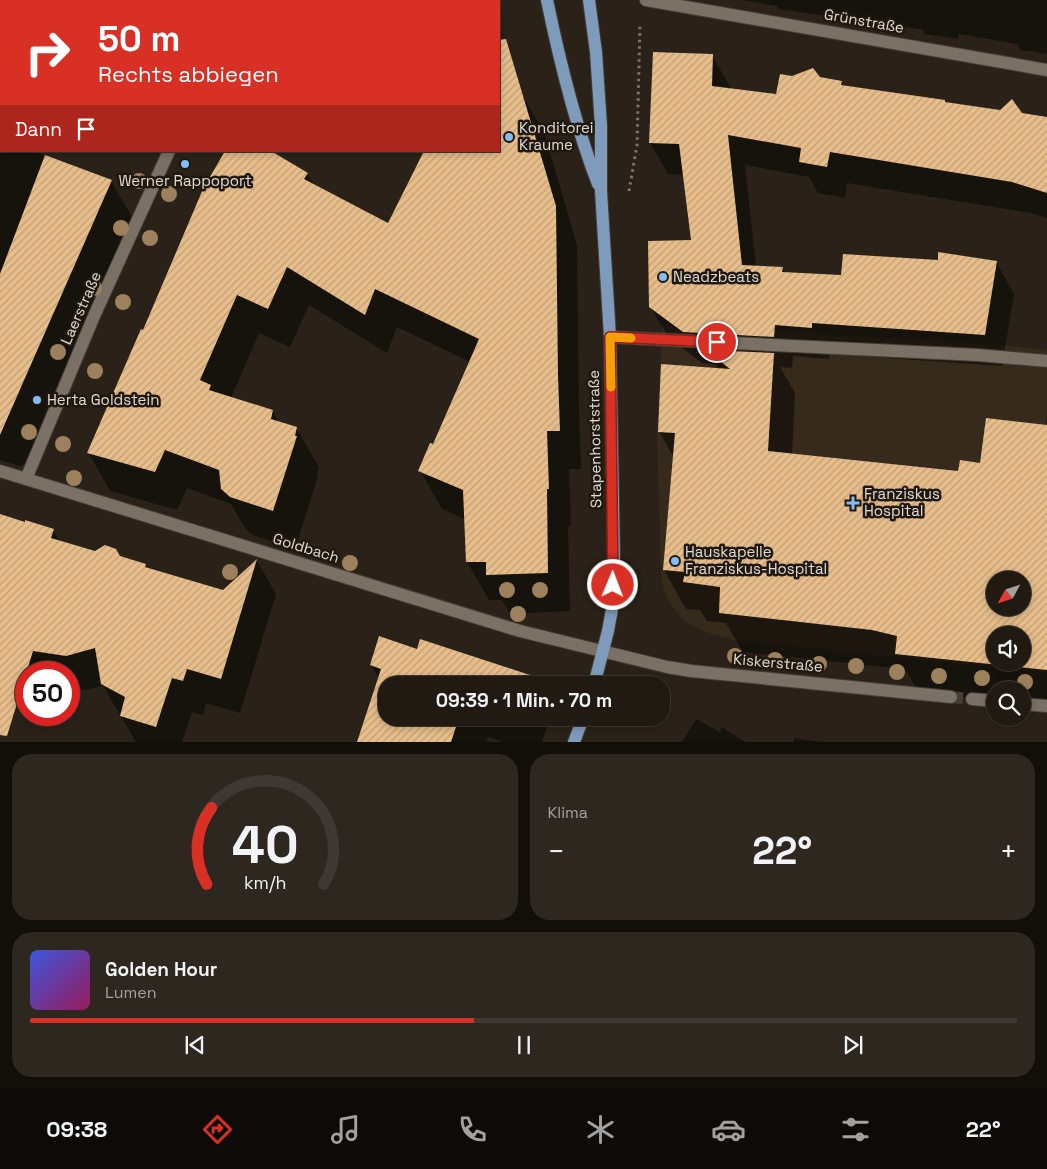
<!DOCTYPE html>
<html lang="de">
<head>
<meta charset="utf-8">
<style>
	:root { --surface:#201a12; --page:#2d2720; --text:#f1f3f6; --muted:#a2a19f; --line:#3d3832; --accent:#d93025 }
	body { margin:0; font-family:"Space Grotesk",sans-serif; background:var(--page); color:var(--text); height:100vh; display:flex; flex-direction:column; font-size:19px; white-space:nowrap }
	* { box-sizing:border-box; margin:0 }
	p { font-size:16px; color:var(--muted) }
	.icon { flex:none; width:28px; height:28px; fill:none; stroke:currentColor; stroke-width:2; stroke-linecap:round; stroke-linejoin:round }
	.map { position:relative; height:742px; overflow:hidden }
	.sheet { display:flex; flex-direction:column; gap:12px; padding:12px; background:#120e0a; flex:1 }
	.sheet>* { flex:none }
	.hud { position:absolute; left:0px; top:0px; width:500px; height:152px; box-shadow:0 2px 8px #0003,0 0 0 1px var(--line); background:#d93025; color:#fff; overflow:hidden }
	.needle { width:32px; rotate:230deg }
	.buttons { position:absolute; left:986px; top:571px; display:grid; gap:10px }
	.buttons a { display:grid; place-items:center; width:45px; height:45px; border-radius:50%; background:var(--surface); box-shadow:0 2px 8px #0003,0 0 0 1px var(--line); font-size:25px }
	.speed { position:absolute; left:15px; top:661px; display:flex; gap:10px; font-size:25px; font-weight:700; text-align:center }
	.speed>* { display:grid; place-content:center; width:65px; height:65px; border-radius:50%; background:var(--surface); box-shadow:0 2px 8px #0003,0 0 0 1px var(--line); line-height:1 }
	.speed .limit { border:8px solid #d22; background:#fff; color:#111 }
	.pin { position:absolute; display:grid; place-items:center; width:42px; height:42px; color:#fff; margin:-21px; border:2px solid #fff; border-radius:50%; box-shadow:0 1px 5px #0007 }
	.me { position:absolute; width:55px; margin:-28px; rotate:1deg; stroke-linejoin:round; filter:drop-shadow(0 0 4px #0008) }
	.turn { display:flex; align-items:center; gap:18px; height:105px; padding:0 15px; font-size:22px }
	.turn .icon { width:65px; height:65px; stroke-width:2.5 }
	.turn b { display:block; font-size:35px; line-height:42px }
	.then { display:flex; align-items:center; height:48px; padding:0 15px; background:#0003; gap:10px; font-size:19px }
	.big { font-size:38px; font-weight:600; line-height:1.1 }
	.sheet .tile { flex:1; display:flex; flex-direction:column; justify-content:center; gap:8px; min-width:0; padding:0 18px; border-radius:20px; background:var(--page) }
	.sheet .dial { align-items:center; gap:0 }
	.dial svg { height:130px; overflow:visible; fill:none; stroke:var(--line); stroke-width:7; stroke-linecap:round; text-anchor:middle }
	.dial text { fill:var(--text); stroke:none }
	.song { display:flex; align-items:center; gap:15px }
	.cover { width:60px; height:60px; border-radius:8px; background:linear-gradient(135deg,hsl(230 70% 55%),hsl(330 70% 35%)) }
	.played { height:5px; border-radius:2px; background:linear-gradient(90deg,var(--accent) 45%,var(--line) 45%) }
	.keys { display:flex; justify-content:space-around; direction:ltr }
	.heat { display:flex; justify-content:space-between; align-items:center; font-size:28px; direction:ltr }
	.sheet .tiles { flex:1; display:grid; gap:12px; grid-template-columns:1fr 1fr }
	.tile:last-child { grid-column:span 2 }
	.trip { position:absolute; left:378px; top:676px; width:292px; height:50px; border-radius:20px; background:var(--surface); box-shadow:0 2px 8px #0003,0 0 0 1px var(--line); font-weight:600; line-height:50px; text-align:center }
	.menu { display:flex; height:80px; justify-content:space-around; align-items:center; background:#0d0a07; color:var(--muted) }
	.menu .icon { width:35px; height:35px }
	.menu .active { color:var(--accent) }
	.menu b { font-size:22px; color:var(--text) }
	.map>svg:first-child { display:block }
</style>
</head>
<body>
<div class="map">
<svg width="1047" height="742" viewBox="0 0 1047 742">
	<defs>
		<pattern id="building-hatch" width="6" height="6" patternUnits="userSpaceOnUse" patternTransform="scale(1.25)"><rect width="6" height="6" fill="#e7bd8a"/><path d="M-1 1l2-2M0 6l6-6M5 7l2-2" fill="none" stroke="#be9e78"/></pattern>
	</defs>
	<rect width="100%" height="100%" fill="#2a2218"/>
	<path fill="#352a1c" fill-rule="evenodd" d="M 662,324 L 1002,345 L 1047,350 L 1047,673 L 733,640 L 703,631 L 683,620 L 668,600 L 662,583 L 661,571 L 657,435 ZM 995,580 L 1022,580 L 1022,608 L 995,608 ZM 995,635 L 1022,635 L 1022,662 L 995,662 Z"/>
	<g fill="#0007" fill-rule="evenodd">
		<polygon points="0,0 243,0 1,1 1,76"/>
		<polygon points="325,0 432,0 325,1"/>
		<polygon points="741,0 1047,0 1047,54 1021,50 1017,44 959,34 958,39 925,34 923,30 860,19 859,21 779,9 777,6"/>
		<path d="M 712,55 L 731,89 L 777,95 L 819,78 L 841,82 L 844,87 L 1047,118 L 1047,218 L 1031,213 L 847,183 L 845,198 L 818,193 L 809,177 L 745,165 L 756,267 L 782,268 L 785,273 L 842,277 L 939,262 L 996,262 L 1014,294 L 1002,366 L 829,354 L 829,359 L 793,356 L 792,368 L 780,367 L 795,393 L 792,454 L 959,472 L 981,464 L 1046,426 L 1047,413 L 1047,707 L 1022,704 L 1022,690 L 995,690 L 995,701 L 919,693 L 907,672 L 895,668 L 743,652 L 726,623 L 707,621 L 700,610 L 686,609 L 664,570 L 674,458 L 659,431 L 718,369 L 716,364 L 702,363 L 669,338 L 650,306 L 692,241 L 684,175 L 668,174 L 650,143 ZM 995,580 L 1022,580 L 1022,608 L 995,608 ZM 995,635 L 1022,635 L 1022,662 L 995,662 Z"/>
		<polygon points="499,80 521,93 544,132 577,245 579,414 581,469 569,469 571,527 568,527 570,611 510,614 502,600 489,600 467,562 465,519 442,509 420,471 434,446 470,362 397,327 387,353 309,305 290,347 259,333 231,398 273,411 279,423 296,428 319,467 317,473 318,476 295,549 253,535 245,528 231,504 187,488 177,510 110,491 88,452 143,331 307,173 315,186 388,224 499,151"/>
		<polygon points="0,139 1,151 33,151 111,181 135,222 29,462 20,466 0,460"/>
		<polygon points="0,516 53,530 60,542 95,552 119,557 145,565 148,569 223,592 257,561 276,594 240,713 206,703 203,715 192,712 182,742 136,742 103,686 86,690 69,688 69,672 26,672 26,700 0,692"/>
		<polygon points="371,665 531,685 386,685 386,718 550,718 542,742 503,742 488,737 487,742 362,742 379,679"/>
		<polygon points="696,719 720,732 722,727 745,742 682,742"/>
		<polygon points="794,738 821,742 794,742"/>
	</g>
	<g fill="url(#building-hatch)" fill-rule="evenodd">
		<polygon points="506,39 556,206 558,375 560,431 547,431 549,489 547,489 548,573 486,575 486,562 466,562 463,490 418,471 430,443 433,444 479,339 375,289 365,315 287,267 268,309 237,295 200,380 211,385 209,390 273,410 271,419 297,427 295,436 297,436 273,511 230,497 221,489 219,470 165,450 155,472 87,453 141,329 143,330 203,189 225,151 271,151 308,173 304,179 388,223 424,151 499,151 499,40"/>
		<polygon points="653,52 713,54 712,86 776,94 780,74 792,76 813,68 820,77 842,81 841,85 945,100 945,102 1000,110 1012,99 1022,113 1047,117 1047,193 1012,182 830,152 827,167 799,162 801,148 728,135 742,265 783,267 782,272 841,275 843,254 938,260 938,252 997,261 985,335 812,323 812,328 775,325 774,337 683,332 649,307 648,241 691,240 679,144 649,143"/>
		<polygon points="45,155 112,180 0,435 0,274"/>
		<path d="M 706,350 L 774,353 L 768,451 L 958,471 L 960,460 L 980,463 L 986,418 L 1047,425 L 1047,670 L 895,654 L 897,636 L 872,630 L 719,613 L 720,587 L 683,582 L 685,572 L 663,570 L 675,433 L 658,432 L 661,364 L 730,369 ZM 995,580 L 1022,580 L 1022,608 L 995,608 ZM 995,635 L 1022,635 L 1022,662 L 995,662 Z"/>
		<polygon points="0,514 25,522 25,520 54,529 51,538 95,551 105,545 116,549 120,556 146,564 145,567 223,590 257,559 221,679 187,669 183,681 172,678 156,727 120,716 125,697 101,684 95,648 66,656 33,651 7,736 0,735"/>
		<polygon points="379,636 417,649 420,639 542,679 541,685 386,685 386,718 459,718 451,742 357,742 381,669 370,665"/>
	</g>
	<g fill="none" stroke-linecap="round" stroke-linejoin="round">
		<polyline stroke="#453e34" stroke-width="12" stroke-dasharray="12 6" stroke-linecap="butt" points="951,697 972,699"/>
		<defs>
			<g id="minor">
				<polyline points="646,0 1047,70"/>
				<polyline points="259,1 260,0"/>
				<polyline points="0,88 1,88"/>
				<polyline points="610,337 978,355 1047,361"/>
				<polyline points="0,471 520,631 667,667 691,671 951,697"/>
				<polyline points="26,479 94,316 169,151"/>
				<polyline points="972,699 995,701"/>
				<polyline points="1022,704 1047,706"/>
			</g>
			<g id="major">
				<path d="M 547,0 C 560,63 575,125 598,184"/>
				<polyline points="589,0 596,52 601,126 601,191 610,337 614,558 612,609 608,631 594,685"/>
				<polyline points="574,742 583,718"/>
			</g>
		</defs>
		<use href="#minor" stroke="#433d36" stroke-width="14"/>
		<use href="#major" stroke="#433d36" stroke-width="14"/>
		<polyline stroke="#7e776f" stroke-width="3" stroke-dasharray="2.5 4" stroke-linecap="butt" points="629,191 637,145 640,24"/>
		<use href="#minor" stroke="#7a7065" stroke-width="12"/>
		<use href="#major" stroke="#7e9bbb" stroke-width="12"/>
	</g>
	<g fill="#9d805c">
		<circle cx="139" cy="181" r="8"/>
		<circle cx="169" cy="194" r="8"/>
		<circle cx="121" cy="228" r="8"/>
		<circle cx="150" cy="238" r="8"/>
		<circle cx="94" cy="288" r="8"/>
		<circle cx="123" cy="302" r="8"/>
		<circle cx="58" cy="352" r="8"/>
		<circle cx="95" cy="371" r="8"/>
		<circle cx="29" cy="432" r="8"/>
		<circle cx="63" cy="444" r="8"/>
		<circle cx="74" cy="478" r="8"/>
		<circle cx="350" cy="563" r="8"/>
		<circle cx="230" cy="572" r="8"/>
		<circle cx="507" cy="590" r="8"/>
		<circle cx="540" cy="590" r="8"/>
		<circle cx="518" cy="614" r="8"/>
		<circle cx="735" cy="656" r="8"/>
		<circle cx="775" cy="660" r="8"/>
		<circle cx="819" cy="664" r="8"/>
		<circle cx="856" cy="666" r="8"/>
		<circle cx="897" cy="672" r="8"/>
		<circle cx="939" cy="676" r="8"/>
		<circle cx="982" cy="678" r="8"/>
		<circle cx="1025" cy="682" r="8"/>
	</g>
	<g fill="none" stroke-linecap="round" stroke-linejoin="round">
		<defs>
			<polyline id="route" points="613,585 610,337 717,342"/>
		</defs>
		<use href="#route" stroke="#8d1f18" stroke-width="12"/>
		<use href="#route" stroke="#d93025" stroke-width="9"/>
		<polyline stroke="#f59e0b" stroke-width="9" points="611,387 610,337 631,338"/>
	</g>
	<g fill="#83bcfb" stroke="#20180f" stroke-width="2">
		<circle cx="509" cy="137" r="5"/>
		<circle cx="185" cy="164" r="5"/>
		<circle cx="663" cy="277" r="5"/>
		<circle cx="37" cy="400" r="5"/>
		<path d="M850.5 495.5h5v5h5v5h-5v5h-5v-5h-5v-5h5z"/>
		<circle cx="675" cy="561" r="5"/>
	</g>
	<g text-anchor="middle" stroke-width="5" stroke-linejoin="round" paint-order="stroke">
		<g font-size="15" fill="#e0dbd5" stroke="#20180f">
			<text transform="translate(864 21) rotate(10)" y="5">Grünstraße</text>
			<text transform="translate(81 308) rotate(-66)" y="5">Laerstraße</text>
			<text transform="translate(595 439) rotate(-91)" y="5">Stapenhorststraße</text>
			<text transform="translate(306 548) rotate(17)" y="5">Goldbach</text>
			<text transform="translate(778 663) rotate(5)" y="5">Kiskerstraße</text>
		</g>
		<g font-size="15" fill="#e0dbd5" stroke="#20180f" text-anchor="start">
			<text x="519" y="133">Konditorei<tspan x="519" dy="17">Kraume</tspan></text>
			<text x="185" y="186" text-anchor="middle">Werner Rappoport</text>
			<text x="673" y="282">Neadzbeats</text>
			<text x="47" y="405">Herta Goldstein</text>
			<text x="864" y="499">Franziskus<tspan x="864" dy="17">Hospital</tspan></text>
			<text x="685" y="557">Hauskapelle<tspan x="685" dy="17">Franziskus-Hospital</tspan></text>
		</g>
	</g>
</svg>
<div class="buttons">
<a><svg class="needle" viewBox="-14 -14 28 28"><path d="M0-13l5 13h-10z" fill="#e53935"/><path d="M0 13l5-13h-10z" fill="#a2a19f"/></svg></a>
<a><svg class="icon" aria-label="sound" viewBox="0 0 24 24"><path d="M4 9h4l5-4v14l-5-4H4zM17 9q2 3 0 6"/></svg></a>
<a><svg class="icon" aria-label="search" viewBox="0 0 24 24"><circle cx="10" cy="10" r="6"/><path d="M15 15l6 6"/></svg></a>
</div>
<div class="speed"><div class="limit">50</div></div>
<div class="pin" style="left:717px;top:342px;background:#d93025"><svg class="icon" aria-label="arrive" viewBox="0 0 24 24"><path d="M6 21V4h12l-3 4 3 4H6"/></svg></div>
<svg class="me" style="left:613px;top:585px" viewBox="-20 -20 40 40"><circle r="17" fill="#d93025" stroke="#fff" stroke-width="3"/><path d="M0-11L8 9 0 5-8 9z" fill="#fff"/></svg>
<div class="trip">09:39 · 1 Min. · 70 m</div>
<div class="hud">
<div class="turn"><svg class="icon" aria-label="right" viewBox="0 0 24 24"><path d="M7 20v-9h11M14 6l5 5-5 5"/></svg><div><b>50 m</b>Rechts abbiegen</div></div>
<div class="then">Dann<svg class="icon" aria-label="arrive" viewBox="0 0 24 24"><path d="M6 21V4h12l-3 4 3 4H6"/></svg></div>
</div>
</div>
<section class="sheet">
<div class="tiles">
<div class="tile dial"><svg viewBox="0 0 100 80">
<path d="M14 69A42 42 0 1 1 86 69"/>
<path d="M14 69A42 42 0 0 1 17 22" stroke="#d93025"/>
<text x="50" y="56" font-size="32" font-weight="700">40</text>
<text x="50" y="72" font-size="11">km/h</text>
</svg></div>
<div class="tile"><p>Klima</p>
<div class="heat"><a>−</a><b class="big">22°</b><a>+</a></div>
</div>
<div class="tile">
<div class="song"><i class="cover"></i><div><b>Golden Hour</b><p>Lumen</p></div></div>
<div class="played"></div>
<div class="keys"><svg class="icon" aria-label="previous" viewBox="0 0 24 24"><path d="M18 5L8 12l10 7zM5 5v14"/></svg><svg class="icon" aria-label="pause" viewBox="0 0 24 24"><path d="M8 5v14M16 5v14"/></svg><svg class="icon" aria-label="next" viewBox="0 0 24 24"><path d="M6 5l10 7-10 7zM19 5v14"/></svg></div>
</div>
</div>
</section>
<nav class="menu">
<b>09:38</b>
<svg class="icon active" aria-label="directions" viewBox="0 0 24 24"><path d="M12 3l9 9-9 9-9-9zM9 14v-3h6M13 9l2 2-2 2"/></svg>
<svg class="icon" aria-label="music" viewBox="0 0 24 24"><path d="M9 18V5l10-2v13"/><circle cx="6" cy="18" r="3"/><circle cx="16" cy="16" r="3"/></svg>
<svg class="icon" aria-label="phone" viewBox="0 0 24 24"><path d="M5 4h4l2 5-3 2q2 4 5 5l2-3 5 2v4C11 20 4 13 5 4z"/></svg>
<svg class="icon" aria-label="climate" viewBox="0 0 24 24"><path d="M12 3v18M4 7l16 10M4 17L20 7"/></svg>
<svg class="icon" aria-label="car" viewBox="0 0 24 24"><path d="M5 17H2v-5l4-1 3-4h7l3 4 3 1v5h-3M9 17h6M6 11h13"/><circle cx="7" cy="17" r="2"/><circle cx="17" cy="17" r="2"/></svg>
<svg class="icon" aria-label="filters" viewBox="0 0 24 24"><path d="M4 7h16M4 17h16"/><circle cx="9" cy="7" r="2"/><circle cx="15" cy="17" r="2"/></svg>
<b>22°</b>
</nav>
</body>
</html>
